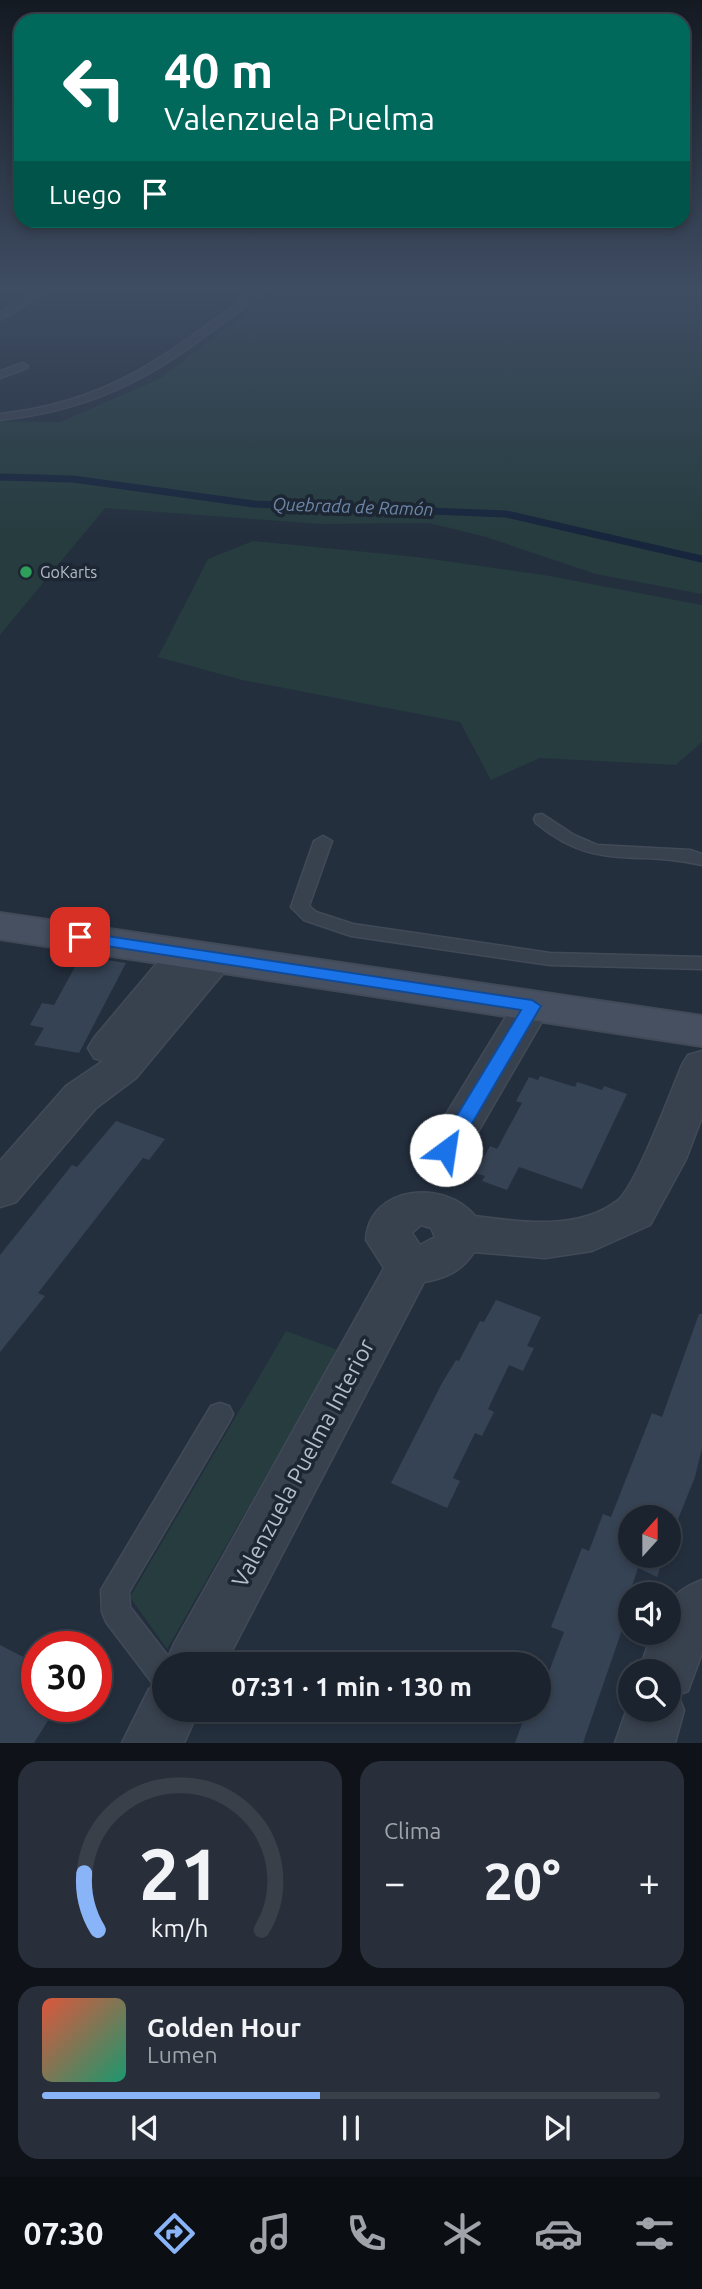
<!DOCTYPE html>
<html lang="es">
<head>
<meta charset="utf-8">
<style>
	:root { --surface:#1b232e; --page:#282f3a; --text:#f1f3f6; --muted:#a0a4aa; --line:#39404a; --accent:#8ab4f8 }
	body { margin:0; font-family:Ubuntu,sans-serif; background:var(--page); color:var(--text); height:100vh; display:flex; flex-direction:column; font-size:26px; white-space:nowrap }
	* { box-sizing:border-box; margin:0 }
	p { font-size:23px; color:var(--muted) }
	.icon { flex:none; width:38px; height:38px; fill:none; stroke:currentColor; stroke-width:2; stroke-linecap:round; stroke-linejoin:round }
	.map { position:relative; height:1743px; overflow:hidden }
	.panel { display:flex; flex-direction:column; gap:18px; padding:18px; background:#0f1319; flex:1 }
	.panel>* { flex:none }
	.top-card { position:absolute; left:14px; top:14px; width:676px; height:214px; border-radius:21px; box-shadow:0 4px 10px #0003,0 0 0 2px var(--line); background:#00695c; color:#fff; overflow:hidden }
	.needle { width:46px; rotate:21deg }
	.buttons { position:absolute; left:618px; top:1505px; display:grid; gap:14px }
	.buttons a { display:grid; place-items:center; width:63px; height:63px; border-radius:50%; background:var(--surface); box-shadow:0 4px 10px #0003,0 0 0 2px var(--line); font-size:35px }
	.speed { position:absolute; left:21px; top:1631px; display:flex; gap:14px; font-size:35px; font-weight:700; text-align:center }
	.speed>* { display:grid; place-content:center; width:91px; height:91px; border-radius:50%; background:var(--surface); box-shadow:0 4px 10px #0003,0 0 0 2px var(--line); line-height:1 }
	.speed .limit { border:10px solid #d22; background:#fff; color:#111 }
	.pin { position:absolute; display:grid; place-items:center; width:60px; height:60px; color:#fff; margin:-30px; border-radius:14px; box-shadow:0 4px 10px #0006 }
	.me { position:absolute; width:77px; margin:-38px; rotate:31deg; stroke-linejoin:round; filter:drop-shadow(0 0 5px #0008) }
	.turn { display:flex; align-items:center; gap:24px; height:147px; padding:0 35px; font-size:32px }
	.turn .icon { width:91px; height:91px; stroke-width:2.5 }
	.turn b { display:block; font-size:49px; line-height:60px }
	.then { display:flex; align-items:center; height:66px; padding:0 35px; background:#0003; gap:14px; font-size:26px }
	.big { font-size:52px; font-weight:700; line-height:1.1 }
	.panel .card { flex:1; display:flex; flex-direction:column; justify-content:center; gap:10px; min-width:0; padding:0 24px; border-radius:21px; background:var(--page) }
	.panel .dial { align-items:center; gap:0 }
	.dial svg { height:182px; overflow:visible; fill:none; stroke:var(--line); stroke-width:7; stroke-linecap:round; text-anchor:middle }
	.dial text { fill:var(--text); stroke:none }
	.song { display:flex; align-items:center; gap:21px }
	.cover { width:84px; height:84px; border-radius:10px; background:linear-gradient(135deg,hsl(10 70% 55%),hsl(160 70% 35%)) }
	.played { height:7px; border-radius:4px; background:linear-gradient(90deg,var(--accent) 45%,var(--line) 45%) }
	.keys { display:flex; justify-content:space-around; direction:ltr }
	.heat { display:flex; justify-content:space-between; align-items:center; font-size:38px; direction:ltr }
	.panel .tiles { flex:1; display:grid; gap:18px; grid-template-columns:1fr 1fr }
	.card:last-child { grid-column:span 2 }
	.trip { position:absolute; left:152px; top:1652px; width:399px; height:70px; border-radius:35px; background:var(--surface); box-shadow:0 4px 10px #0003,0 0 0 2px var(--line); font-weight:700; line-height:70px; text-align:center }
	.tab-bar { display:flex; height:112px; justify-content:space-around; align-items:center; background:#0b0e12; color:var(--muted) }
	.tab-bar .icon { width:49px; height:49px }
	.tab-bar .current { color:var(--accent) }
	.tab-bar b { font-size:32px; color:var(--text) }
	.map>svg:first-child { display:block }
</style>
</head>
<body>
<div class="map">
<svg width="702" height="1743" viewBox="0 0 702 1743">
	<rect width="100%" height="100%" fill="#242f3e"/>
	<g fill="#263c3f">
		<polygon points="276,291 702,291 702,594 596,574 486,537 429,523 320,524 105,508 0,635 0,421 60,422 159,379"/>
		<polygon points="253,541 417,557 544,575 702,605 702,742 676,765 540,758 491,780 460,722 242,680 158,657 208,559"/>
		<polygon points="286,1331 338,1350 167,1649 130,1597"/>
	</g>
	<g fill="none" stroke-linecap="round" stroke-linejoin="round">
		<polyline stroke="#17263c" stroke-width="7" points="0,477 73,479 254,504 506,514 702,559"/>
	</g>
	<g fill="#364354">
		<polygon points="81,956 126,963 79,1053 34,1045 44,1028 30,1025 42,1003 54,1005"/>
		<polygon points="540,1076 575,1087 577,1082 602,1090 604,1086 627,1094 582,1189 519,1167 507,1190 482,1181 485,1176 475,1173 490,1146 497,1149 522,1103 516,1101 529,1077 538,1080"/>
		<polygon points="116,1121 165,1139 149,1160 143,1158 86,1231 38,1293 45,1296 0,1352 0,1255 72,1165 77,1167"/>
		<polygon points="496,1300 541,1317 527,1346 534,1348 523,1371 509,1365 488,1409 494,1412 482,1436 475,1433 453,1478 460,1481 447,1508 391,1483 442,1383 456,1360 459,1361 480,1321 484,1322"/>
		<polygon points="699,1314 702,1314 702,1448 695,1477 668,1544 668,1517 630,1517 630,1556 664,1556 657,1577 638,1568 619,1625 623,1627 583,1743 515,1743 527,1710 539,1710 539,1698 564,1632 551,1627 582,1548 589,1551 603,1514 611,1517 652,1413 662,1417"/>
		<polygon points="0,1645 37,1664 37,1706 57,1706 34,1743 0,1743"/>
	</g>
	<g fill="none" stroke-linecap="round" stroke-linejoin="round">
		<defs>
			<g id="lane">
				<polygon points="37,291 49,291 0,320 0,313"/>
				<path d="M 253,291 L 264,291 C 250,305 233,316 217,327 C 149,380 87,411 0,420 L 0,414 C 111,402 167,355 253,291 Z"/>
				<polygon points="23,363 28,366 27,368 0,378 0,371"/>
				<path d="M 542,814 L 574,835 L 597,845 L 690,850 L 702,854 L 702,865 C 636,849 596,873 536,823 L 534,819 L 536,815 Z"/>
				<polygon points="323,836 332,841 309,906 316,912 353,924 550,953 702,957 702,969 550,965 351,936 304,920 291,907 314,841"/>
				<polygon points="220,1403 229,1406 233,1414 229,1422 129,1592 130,1607 174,1664 164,1664 164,1689 154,1685 106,1622 102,1612 101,1590 211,1406"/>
			</g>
			<g id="street">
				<polygon points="186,941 199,944 203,950 217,946 230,949 236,958 136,1078 96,1108 16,1202 0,1207 0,1161 66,1086 103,1061 94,1058 88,1048 94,1038 173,944"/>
				<polygon points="532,993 546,997 551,1006 461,1161 446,1166 431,1161 425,1150 431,1139 518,997"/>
				<path d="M 702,1051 L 702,1117 L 686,1159 L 650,1225 L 592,1251 L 545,1258 L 474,1252 C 462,1271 446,1278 424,1282 L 225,1664 L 165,1664 L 174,1644 L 384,1268 L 366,1240 C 369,1185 445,1179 475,1216 C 519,1222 578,1231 617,1201 C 636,1187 671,1091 682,1065 L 688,1055 ZM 421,1225 L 431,1228 L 435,1237 L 420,1245 L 412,1233 Z"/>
				<path d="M 702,1580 L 702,1653 L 688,1691 L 678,1695 L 684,1710 L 675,1743 L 615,1743 L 630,1700 L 630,1710 L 668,1710 L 668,1671 L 639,1671 L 652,1633 L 668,1633 C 668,1601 671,1592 702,1580 Z"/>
				<polygon points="164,1683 164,1710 199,1710 184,1743 122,1743 149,1689"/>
			</g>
			<polygon id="secondary" points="0,913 702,1016 702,1046 0,939"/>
		</defs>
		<use href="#lane" stroke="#414a57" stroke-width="3"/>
		<use href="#street" stroke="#414a57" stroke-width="3"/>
		<use href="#secondary" stroke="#414a57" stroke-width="4"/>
		<use href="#lane" fill="#38414e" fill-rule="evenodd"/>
		<use href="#street" fill="#38414e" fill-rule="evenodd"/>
		<use href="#secondary" fill="#465061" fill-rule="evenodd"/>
	</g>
	<linearGradient id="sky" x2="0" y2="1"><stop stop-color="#141a22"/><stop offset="0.54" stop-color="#3f4d63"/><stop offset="1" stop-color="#3f4d63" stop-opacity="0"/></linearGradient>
	<rect width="702" height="535" fill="url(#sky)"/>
	<polygon fill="#1a73e8" stroke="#114b97" stroke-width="2" points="80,932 532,1000 541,1006 453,1156 446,1158 439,1156 436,1150 521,1010 74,941 71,937 74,934"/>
	<circle fill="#2e9e5b" stroke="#1d2633" stroke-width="2.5" cx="26" cy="572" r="7"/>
	<g text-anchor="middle" stroke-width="7" stroke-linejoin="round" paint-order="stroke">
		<g font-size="16" fill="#b4bcc9" stroke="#1d2633" text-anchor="start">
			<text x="40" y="578">GoKarts</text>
		</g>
		<g font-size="18" font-style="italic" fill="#6d86a8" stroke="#1d2633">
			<text transform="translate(353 507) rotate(2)" y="6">Quebrada de Ramón</text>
		</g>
		<g font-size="23" fill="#b4bcc9" stroke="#1d2633">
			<text transform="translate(303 1463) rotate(-62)" y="8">Valenzuela Puelma Interior</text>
		</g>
	</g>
</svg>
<div class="buttons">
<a><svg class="needle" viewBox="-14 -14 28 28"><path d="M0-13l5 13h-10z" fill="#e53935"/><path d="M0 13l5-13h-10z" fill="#a0a4aa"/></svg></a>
<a><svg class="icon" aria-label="sound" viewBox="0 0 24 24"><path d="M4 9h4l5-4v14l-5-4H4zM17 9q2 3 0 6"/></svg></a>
<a><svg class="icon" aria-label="search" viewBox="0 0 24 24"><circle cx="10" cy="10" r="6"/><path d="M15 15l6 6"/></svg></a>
</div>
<div class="speed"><div class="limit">30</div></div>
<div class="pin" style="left:80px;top:937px;background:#d93025"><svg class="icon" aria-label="arrive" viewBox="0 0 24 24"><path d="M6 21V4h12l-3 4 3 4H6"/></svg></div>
<svg class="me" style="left:446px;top:1150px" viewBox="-20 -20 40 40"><circle r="19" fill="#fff"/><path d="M0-13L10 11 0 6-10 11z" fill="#1a73e8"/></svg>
<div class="trip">07:31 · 1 min · 130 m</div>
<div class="top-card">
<div class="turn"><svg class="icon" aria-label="left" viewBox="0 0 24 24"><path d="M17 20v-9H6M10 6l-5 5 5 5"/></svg><div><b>40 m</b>Valenzuela Puelma</div></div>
<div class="then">Luego<svg class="icon" aria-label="arrive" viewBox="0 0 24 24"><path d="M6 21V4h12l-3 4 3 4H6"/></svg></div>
</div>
</div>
<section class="panel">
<div class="tiles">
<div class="card dial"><svg viewBox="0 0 100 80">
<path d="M14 69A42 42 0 1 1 86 69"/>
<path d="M14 69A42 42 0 0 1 8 44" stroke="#8ab4f8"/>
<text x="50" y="56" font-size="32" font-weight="700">21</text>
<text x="50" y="72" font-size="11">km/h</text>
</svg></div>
<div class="card"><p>Clima</p>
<div class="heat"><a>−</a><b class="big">20°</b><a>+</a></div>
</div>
<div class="card">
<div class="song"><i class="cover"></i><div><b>Golden Hour</b><p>Lumen</p></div></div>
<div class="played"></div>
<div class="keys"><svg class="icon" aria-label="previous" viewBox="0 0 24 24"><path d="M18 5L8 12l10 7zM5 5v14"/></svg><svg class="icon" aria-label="pause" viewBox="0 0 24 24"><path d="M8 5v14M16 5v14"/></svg><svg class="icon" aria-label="next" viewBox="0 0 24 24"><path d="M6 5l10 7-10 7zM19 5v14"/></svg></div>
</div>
</div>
</section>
<nav class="tab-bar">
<b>07:30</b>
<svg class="icon current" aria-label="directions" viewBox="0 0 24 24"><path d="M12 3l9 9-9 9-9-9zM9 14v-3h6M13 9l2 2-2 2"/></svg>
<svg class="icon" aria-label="music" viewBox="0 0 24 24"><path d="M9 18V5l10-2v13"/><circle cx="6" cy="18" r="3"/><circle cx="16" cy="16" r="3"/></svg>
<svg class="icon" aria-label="phone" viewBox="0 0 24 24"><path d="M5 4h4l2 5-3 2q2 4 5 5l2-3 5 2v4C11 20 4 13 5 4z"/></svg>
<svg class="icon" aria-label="climate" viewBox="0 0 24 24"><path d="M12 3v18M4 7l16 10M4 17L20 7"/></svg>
<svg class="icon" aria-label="car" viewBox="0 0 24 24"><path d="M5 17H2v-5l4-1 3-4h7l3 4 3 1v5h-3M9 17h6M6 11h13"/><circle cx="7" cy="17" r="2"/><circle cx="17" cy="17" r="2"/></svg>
<svg class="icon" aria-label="filters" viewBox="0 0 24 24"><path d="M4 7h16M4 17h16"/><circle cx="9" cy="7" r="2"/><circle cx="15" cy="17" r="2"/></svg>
</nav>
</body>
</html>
